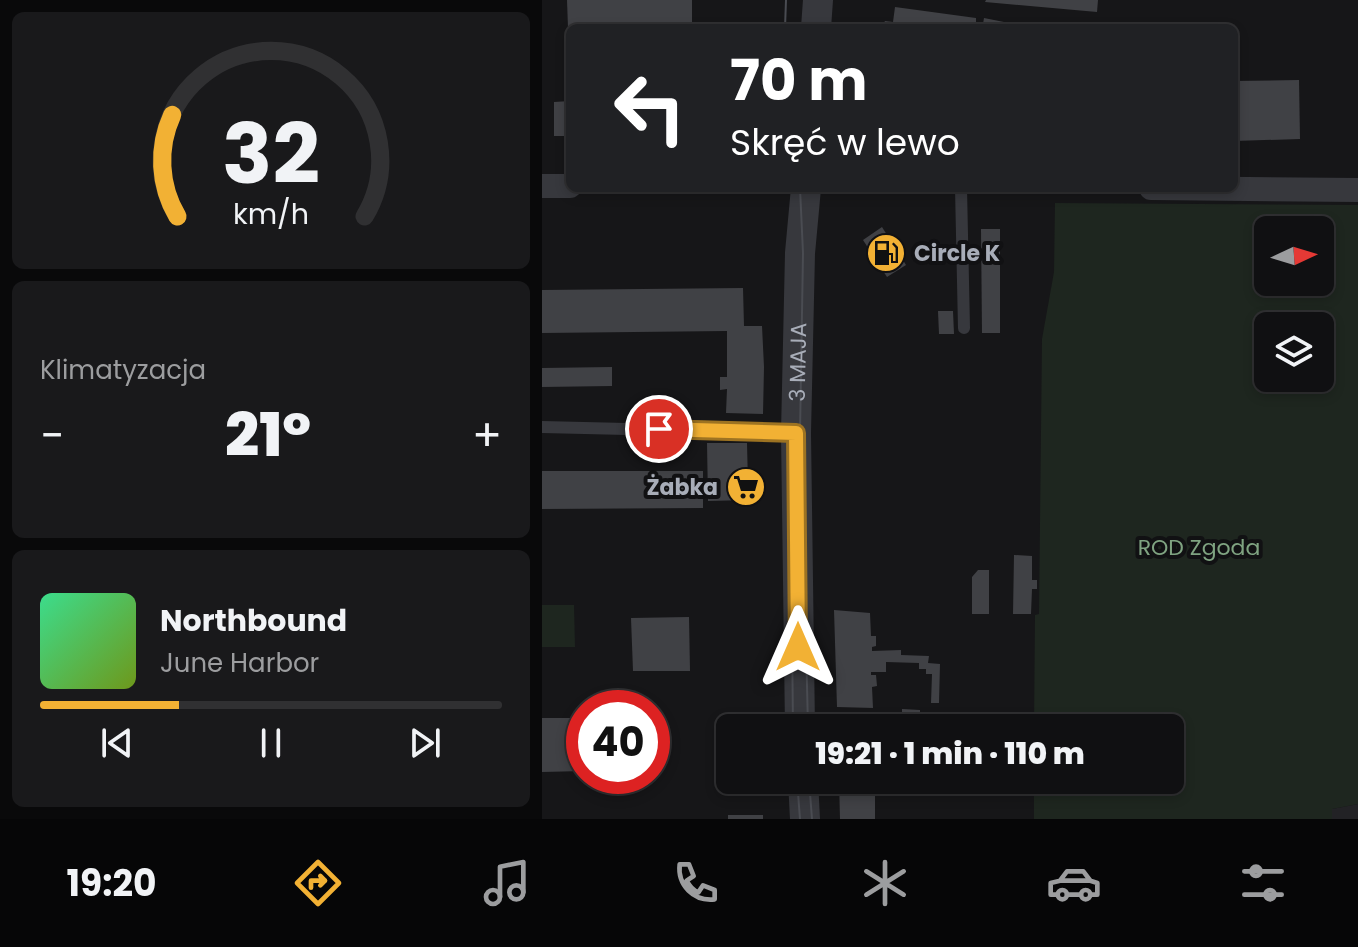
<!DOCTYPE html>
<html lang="pl">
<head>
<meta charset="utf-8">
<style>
	:root { --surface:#101012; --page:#19191b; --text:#f1f3f6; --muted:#9c9d9f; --line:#303032; --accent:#f2b134 }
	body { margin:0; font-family:Poppins,sans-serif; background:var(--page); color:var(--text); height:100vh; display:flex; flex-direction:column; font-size:30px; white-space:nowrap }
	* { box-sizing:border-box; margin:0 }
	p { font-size:26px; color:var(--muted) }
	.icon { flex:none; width:44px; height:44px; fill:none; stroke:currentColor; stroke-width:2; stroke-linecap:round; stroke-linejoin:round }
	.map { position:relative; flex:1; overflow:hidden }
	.drawer { display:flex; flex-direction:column; gap:12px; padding:12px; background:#09090a; width:542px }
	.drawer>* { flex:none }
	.guide { position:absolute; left:24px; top:24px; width:672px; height:168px; border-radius:12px; box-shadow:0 4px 12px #0003,0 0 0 2px var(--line); background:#202124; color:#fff; overflow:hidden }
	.needle { width:52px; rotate:86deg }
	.buttons { position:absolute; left:712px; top:216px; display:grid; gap:16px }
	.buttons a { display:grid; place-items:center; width:80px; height:80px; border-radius:12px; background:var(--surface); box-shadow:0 4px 12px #0003,0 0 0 2px var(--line); font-size:40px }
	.speed { position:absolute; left:24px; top:690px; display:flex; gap:16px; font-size:40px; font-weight:700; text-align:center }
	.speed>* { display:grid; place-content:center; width:104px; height:104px; border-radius:50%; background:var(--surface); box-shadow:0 4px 12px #0003,0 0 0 2px var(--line); line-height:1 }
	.speed .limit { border:12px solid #d22; background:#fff; color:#111 }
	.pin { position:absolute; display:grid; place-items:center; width:68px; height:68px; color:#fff; margin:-34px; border:4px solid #fff; border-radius:50%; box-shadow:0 2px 8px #0007 }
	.me { position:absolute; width:88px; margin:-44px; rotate:0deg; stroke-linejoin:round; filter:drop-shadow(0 0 6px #0008) }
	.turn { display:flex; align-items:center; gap:28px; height:168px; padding:0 32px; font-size:36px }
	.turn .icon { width:104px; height:104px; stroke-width:2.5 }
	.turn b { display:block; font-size:56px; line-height:68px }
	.big { font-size:60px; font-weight:800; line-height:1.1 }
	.drawer .card { flex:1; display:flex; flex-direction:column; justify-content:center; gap:12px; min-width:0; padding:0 28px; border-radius:12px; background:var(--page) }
	.drawer .dial { align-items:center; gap:0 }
	.dial svg { height:208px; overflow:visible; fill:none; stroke:var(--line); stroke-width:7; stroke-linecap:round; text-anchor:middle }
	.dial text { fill:var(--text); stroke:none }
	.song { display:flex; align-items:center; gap:24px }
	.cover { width:96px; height:96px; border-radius:12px; background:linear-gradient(135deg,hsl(150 70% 55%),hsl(80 70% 35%)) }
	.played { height:8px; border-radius:4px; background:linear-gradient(90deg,var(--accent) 30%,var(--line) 30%) }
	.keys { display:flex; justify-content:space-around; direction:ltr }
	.heat { display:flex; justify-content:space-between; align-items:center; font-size:44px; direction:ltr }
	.trip { position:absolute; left:174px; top:714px; width:468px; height:80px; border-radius:12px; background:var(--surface); box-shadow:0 4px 12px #0003,0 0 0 2px var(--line); font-weight:800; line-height:80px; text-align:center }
	.tab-bar { display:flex; height:128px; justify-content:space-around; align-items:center; background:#060607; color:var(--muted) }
	.tab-bar .icon { width:56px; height:56px }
	.tab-bar .active { color:var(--accent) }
	.tab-bar b { font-size:36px; color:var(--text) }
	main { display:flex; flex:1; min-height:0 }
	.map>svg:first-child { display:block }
</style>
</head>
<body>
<main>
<section class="drawer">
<div class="card dial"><svg viewBox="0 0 100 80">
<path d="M14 69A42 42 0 1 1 86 69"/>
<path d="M14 69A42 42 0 0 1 12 30" stroke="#f2b134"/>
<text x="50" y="56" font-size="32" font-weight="700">32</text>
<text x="50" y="72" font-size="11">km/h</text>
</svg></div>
<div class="card"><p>Klimatyzacja</p>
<div class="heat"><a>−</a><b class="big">21°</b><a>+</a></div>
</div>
<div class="card">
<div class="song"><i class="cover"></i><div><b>Northbound</b><p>June Harbor</p></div></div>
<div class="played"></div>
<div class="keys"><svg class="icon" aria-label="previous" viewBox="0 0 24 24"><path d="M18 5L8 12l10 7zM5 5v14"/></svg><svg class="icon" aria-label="pause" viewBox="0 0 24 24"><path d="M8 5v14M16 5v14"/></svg><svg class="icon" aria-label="next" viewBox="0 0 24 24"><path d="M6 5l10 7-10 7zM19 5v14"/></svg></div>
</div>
</section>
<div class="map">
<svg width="816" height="819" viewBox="0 0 816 819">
	<rect width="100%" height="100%" fill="#161618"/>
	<polygon fill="#222225" points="816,804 816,819 790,819 790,809"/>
	<g fill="#1e261f" fill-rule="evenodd">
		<path d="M 513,203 L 816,205 L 816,804 L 790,809 L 790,819 L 492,819 L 492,780 L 628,780 L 628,728 L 492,728 L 493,615 L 497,614 L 500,339 L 512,272 ZM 726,230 L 778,230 L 778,282 L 726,282 ZM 778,326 L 778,378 L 726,378 L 726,326 Z"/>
		<polygon points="0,605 32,605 33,647 0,647"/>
	</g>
	<g fill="#404145">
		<polygon points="25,0 150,0 150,28 26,28"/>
		<polygon points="444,0 556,0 555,12 443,2"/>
		<polygon points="353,7 434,18 434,22 441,24 442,18 467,23 467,28 339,28 343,21 351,22"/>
		<polygon points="757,80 758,139 692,141 692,81"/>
		<polygon points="28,101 28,136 12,136 12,102"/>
		<polygon points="340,227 364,265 345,277 321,240"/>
		<polygon points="439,229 458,229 458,333 440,333"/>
		<polygon points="201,288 202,326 220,326 222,367 221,414 184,413 185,389 178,390 178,377 185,377 185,331 0,333 0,290"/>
		<polygon points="396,311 411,311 412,334 397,334"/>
		<polygon points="70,367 70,386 0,387 0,368"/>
		<polygon points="165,443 205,443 206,484 214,484 214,493 206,494 206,500 166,501"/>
		<polygon points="0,471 161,471 161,508 0,509"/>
		<polygon points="472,555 490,556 490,580 495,580 495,589 490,589 489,614 471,614"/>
		<polygon points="436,570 447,570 447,614 430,614 430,577"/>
		<polygon points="292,610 328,613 329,636 334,636 334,646 330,647 330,651 359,650 359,655 387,656 386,663 398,664 397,703 389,703 390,674 384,674 384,669 377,669 377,663 344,662 344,672 329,672 329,675 334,675 335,686 330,687 331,708 295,707"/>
		<polygon points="147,617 148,671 91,671 89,618"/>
		<polygon points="360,709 378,710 378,720 360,719"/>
		<polygon points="295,715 331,717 331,724 336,725 336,728 296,728"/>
		<rect x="483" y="717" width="9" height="9"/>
		<polygon points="0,718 42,718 42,771 0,772"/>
		<polygon points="297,780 333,780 333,819 298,819"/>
		<rect x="186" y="815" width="35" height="4"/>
	</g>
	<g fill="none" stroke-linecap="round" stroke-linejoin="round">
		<g stroke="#37383d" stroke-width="12">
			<polyline points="419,188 422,328"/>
			<polyline points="0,427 254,433"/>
		</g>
		<g stroke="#37383d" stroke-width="24">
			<polyline points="0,186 28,186"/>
			<polyline points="609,188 816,190"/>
		</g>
		<g stroke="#37383d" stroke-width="30">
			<polyline points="274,28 276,0"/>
			<path id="s1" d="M 258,728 L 254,433 L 258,253 L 264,188"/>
			<polyline points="261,780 263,819"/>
		</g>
		<g stroke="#4a4c52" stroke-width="2">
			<polyline points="243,28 244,0"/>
			<polyline points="258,188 261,253 258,433 259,550 263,600 266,728"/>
			<polyline points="249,536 251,728"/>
			<polyline points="255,780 258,819"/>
			<polyline points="267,780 270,819"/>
		</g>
	</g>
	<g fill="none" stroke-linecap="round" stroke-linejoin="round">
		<defs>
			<polyline id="route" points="117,429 254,433 256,647"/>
		</defs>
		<use href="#route" stroke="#9d7322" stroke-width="20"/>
		<use href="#route" stroke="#f2b134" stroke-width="14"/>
	</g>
	<defs>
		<symbol id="fuel-disc" viewBox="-11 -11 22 22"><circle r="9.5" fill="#f2b134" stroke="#111113"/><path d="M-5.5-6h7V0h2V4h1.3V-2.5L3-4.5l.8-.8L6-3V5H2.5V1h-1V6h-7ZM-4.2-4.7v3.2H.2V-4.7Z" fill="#111"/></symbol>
		<symbol id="supermarket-disc" viewBox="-11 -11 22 22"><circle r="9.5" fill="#f2b134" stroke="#111113"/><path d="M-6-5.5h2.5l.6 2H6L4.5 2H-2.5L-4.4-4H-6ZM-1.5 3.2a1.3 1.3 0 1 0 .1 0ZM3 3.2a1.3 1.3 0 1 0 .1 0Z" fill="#111"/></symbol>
	</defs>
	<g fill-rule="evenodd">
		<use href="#fuel-disc" x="322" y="231" width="44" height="44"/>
		<use href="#supermarket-disc" x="182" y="465" width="44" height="44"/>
	</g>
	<g text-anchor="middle" stroke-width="8" stroke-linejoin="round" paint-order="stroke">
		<g font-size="22" font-weight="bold" fill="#a8adb8" stroke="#111113" text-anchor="start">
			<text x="372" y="261">Circle K</text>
			<text x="176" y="495" text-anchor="end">Żabka</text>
		</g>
		<g font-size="22" fill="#a8adb8" stroke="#111113">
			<text dy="8" stroke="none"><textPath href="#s1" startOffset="366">3 MAJA</textPath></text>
		</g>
		<g font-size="22" fill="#7fa381" stroke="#111113">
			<text x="657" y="555">ROD Zgoda</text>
		</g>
	</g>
</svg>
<div class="buttons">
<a><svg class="needle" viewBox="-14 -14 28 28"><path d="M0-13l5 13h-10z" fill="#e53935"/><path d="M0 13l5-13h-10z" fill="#9c9d9f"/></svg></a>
<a><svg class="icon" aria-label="layers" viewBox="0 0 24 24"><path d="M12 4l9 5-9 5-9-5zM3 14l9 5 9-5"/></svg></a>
</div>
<div class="speed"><div class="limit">40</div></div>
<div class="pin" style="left:117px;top:429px;background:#d93025"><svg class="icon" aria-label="arrive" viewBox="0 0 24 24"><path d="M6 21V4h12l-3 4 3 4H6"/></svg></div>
<svg class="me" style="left:256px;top:647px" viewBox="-20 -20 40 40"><path d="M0-17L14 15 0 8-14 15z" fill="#f2b134" stroke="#fff" stroke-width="4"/></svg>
<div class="trip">19:21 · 1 min · 110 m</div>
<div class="guide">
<div class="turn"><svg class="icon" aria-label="left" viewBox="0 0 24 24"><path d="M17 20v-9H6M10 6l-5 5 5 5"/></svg><div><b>70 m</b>Skręć w lewo</div></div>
</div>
</div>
</main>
<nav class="tab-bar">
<b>19:20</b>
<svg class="icon active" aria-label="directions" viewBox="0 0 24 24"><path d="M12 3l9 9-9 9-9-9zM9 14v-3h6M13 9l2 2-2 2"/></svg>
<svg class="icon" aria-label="music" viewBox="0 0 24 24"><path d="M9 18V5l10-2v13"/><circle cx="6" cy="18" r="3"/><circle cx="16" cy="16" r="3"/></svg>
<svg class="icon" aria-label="phone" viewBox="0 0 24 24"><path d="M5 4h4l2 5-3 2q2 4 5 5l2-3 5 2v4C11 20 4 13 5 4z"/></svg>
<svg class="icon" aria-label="climate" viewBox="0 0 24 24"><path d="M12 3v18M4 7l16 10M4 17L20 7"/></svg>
<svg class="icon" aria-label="car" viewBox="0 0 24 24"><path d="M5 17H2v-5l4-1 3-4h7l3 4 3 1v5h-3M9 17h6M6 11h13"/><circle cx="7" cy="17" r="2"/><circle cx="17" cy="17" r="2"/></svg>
<svg class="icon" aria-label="filters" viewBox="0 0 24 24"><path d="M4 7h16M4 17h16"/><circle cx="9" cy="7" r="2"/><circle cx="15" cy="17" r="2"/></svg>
</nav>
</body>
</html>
